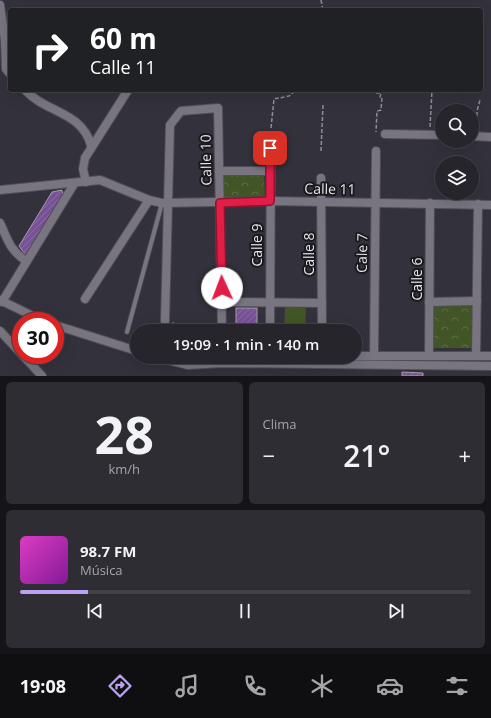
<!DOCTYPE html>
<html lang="es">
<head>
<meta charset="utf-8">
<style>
	:root { --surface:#26252c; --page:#2e2d34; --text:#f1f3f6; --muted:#a4a5a9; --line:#424248; --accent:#bca0f2 }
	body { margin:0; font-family:"Open Sans",sans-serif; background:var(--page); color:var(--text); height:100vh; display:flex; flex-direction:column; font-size:15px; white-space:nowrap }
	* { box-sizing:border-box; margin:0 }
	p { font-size:13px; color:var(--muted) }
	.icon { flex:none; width:22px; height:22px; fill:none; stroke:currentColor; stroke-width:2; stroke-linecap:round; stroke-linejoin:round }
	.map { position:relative; height:376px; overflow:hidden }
	.panel { display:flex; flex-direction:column; gap:6px; padding:6px; background:#151418; flex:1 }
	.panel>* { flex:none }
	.banner { position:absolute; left:8px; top:8px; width:475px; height:84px; border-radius:4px; box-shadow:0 4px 16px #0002,0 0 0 1px var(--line); background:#202124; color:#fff; overflow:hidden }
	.buttons { position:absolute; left:435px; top:104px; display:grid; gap:8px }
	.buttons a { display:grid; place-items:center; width:44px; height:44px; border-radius:50%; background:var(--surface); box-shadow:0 4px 16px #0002,0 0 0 1px var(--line); font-size:20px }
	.speed { position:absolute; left:12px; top:312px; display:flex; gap:8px; font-size:20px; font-weight:700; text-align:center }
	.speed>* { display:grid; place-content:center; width:52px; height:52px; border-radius:50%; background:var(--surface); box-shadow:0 4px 16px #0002,0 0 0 1px var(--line); line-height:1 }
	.speed .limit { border:6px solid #d22; background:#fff; color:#111 }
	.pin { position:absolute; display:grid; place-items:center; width:34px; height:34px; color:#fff; margin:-17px; border-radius:8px; box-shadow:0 2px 6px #0006 }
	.me { position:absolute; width:44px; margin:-22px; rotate:358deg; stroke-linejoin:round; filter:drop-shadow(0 0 3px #0008) }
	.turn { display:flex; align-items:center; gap:14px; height:84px; padding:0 16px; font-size:18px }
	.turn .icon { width:52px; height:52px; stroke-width:2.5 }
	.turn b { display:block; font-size:28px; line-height:34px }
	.big { font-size:30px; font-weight:600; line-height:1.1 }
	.panel .tile { flex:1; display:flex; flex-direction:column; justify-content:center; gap:6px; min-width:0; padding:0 14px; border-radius:6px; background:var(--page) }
	.panel .dial { align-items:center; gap:0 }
	.dial b { font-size:52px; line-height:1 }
	.song { display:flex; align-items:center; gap:12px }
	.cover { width:48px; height:48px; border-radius:6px; background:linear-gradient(135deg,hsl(310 70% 55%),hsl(290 70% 35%)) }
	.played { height:4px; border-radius:2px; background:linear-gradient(90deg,var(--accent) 15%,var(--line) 15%) }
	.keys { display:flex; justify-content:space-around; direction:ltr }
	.heat { display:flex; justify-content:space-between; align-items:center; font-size:22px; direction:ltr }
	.panel .tiles { flex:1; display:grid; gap:6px; grid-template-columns:1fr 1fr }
	.tile:last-child { grid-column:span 2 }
	.trip { position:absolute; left:130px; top:324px; width:232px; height:40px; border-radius:20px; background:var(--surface); box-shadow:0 4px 16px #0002,0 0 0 1px var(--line); font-weight:600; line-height:40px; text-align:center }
	.menu { display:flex; height:64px; justify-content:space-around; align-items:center; background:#0f0f12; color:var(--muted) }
	.menu .icon { width:28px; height:28px }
	.menu .on { color:var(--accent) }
	.menu b { font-size:18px; color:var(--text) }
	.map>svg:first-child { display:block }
</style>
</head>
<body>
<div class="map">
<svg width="491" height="376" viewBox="0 0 491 376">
	<defs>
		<pattern id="park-crowns" width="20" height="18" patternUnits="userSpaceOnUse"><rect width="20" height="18" fill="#425526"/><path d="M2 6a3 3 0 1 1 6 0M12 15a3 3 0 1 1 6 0" fill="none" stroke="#5d6d46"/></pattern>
		<pattern id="building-hatch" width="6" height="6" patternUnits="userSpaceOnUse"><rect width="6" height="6" fill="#775295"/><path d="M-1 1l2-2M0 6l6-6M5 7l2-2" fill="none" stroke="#8a6ba4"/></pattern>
	</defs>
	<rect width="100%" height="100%" fill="#33313b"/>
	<g fill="url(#park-crowns)">
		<polygon points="264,175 265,198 224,198 224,176"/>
		<rect x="434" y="305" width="38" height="43"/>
	</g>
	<polygon fill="#425526" points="285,307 306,308 305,331 284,331"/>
	<g fill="url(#building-hatch)" stroke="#a39da8">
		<polygon points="62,190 63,195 27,257 19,246 52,192"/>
		<rect x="236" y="308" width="21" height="23"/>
		<polygon points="402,372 423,373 423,376 402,376"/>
	</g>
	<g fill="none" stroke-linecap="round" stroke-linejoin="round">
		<defs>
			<polyline id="lane" points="127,332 162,203"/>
			<g id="street">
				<polyline points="0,5 5,40 6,69 10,74"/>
				<path d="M 25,90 C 46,113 81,111 91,145"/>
				<polyline points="385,134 442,135"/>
				<polyline points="472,136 491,137"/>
				<polyline points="219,171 270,171"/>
				<polyline points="321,178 322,331"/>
				<polyline points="86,182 83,169 85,158 128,90"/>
				<polyline points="0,190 100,180 149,200 162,203 270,201 491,205"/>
				<path d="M 0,223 C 8,240 9,249 26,261"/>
				<polyline points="85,299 149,200"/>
				<polyline points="0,300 43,321"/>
				<polyline points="2,302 74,184"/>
				<polyline points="223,302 322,303"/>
				<polyline points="429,302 477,301"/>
				<polyline points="165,321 170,125 181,111 218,108 222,331"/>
				<polyline points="55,325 137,351"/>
				<polyline points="0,331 42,376"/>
				<polyline points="270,331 271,136"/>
				<polyline points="429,355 430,203"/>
				<polyline points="355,356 491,356"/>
				<polyline points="374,356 376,151"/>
				<polyline points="476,356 478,204"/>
				<polyline points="156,357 188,365 222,363 491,366"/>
			</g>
		</defs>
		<use href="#lane" stroke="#504d56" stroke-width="5.5"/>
		<use href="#street" stroke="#504d56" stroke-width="10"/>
		<g stroke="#8f8d95" stroke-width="1.5" stroke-dasharray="4 2" stroke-linecap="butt">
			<polyline points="321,0 323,10"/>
			<polyline points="371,90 375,93 381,93 380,97 382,97 381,110 377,111 376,132"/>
			<polyline points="430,127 432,90"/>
			<polyline points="271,128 274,99 289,96 294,92 314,90"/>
			<polyline points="477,128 477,111 480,100"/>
			<polyline points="321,151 323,105"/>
			<polyline points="172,323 193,328 196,331"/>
		</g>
		<use href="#lane" stroke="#787581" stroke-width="4"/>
		<use href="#street" stroke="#787581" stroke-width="8"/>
	</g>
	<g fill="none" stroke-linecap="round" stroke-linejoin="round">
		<defs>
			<polyline id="route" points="222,288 220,203 270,201 270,148"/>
		</defs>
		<use href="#route" stroke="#92132f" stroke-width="10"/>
		<use href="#route" stroke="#e11d48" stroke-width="7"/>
	</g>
	<g text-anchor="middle" stroke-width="4" stroke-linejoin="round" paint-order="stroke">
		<g font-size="14" fill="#e5e4ea" stroke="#1a191e">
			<text transform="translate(206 160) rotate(-91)" y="5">Calle 10</text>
			<text transform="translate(330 189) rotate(1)" y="5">Calle 11</text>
			<text transform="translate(257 245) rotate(-90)" y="5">Calle 9</text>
			<text transform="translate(362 253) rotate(-89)" y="5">Cale 7</text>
			<text transform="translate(309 254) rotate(-90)" y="5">Calle 8</text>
			<text transform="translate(417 279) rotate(-90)" y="5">Calle 6</text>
		</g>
	</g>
</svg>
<div class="buttons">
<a><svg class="icon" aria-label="search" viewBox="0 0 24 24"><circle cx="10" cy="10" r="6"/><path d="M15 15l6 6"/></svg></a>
<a><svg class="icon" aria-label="layers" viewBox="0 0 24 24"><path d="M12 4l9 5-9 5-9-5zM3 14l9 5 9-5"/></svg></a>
</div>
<div class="speed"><div class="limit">30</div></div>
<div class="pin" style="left:270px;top:148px;background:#d93025"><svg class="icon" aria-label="arrive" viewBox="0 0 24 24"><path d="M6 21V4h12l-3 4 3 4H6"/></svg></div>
<svg class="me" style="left:222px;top:288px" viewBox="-20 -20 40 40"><circle r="19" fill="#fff"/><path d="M0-13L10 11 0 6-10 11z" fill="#e11d48"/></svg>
<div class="trip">19:09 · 1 min · 140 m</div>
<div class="banner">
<div class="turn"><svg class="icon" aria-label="right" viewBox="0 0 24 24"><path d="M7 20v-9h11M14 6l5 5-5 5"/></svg><div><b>60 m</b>Calle 11</div></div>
</div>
</div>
<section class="panel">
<div class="tiles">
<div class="tile dial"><b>28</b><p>km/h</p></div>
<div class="tile"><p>Clima</p>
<div class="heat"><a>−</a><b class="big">21°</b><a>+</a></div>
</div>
<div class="tile">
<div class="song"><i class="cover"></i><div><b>98.7 FM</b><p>Música</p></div></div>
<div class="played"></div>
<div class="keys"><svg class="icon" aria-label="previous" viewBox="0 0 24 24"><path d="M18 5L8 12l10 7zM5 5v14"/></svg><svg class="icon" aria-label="pause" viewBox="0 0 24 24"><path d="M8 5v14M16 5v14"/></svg><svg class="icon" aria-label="next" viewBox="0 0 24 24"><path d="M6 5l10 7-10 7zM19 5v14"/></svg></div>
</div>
</div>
</section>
<nav class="menu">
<b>19:08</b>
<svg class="icon on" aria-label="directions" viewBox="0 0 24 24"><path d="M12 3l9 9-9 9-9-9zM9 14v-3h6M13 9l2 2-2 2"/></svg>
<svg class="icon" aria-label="music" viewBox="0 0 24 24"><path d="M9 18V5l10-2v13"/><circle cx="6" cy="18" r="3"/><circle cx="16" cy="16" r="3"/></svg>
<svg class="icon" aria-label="phone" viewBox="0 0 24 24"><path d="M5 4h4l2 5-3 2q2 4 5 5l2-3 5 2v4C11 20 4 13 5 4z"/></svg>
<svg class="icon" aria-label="climate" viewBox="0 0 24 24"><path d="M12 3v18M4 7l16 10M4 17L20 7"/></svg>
<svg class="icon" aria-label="car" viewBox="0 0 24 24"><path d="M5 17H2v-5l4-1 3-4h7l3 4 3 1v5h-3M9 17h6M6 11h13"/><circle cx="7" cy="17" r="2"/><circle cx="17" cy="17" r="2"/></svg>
<svg class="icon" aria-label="filters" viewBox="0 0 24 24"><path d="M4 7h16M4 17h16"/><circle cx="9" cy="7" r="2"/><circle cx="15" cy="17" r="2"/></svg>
</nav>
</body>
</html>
